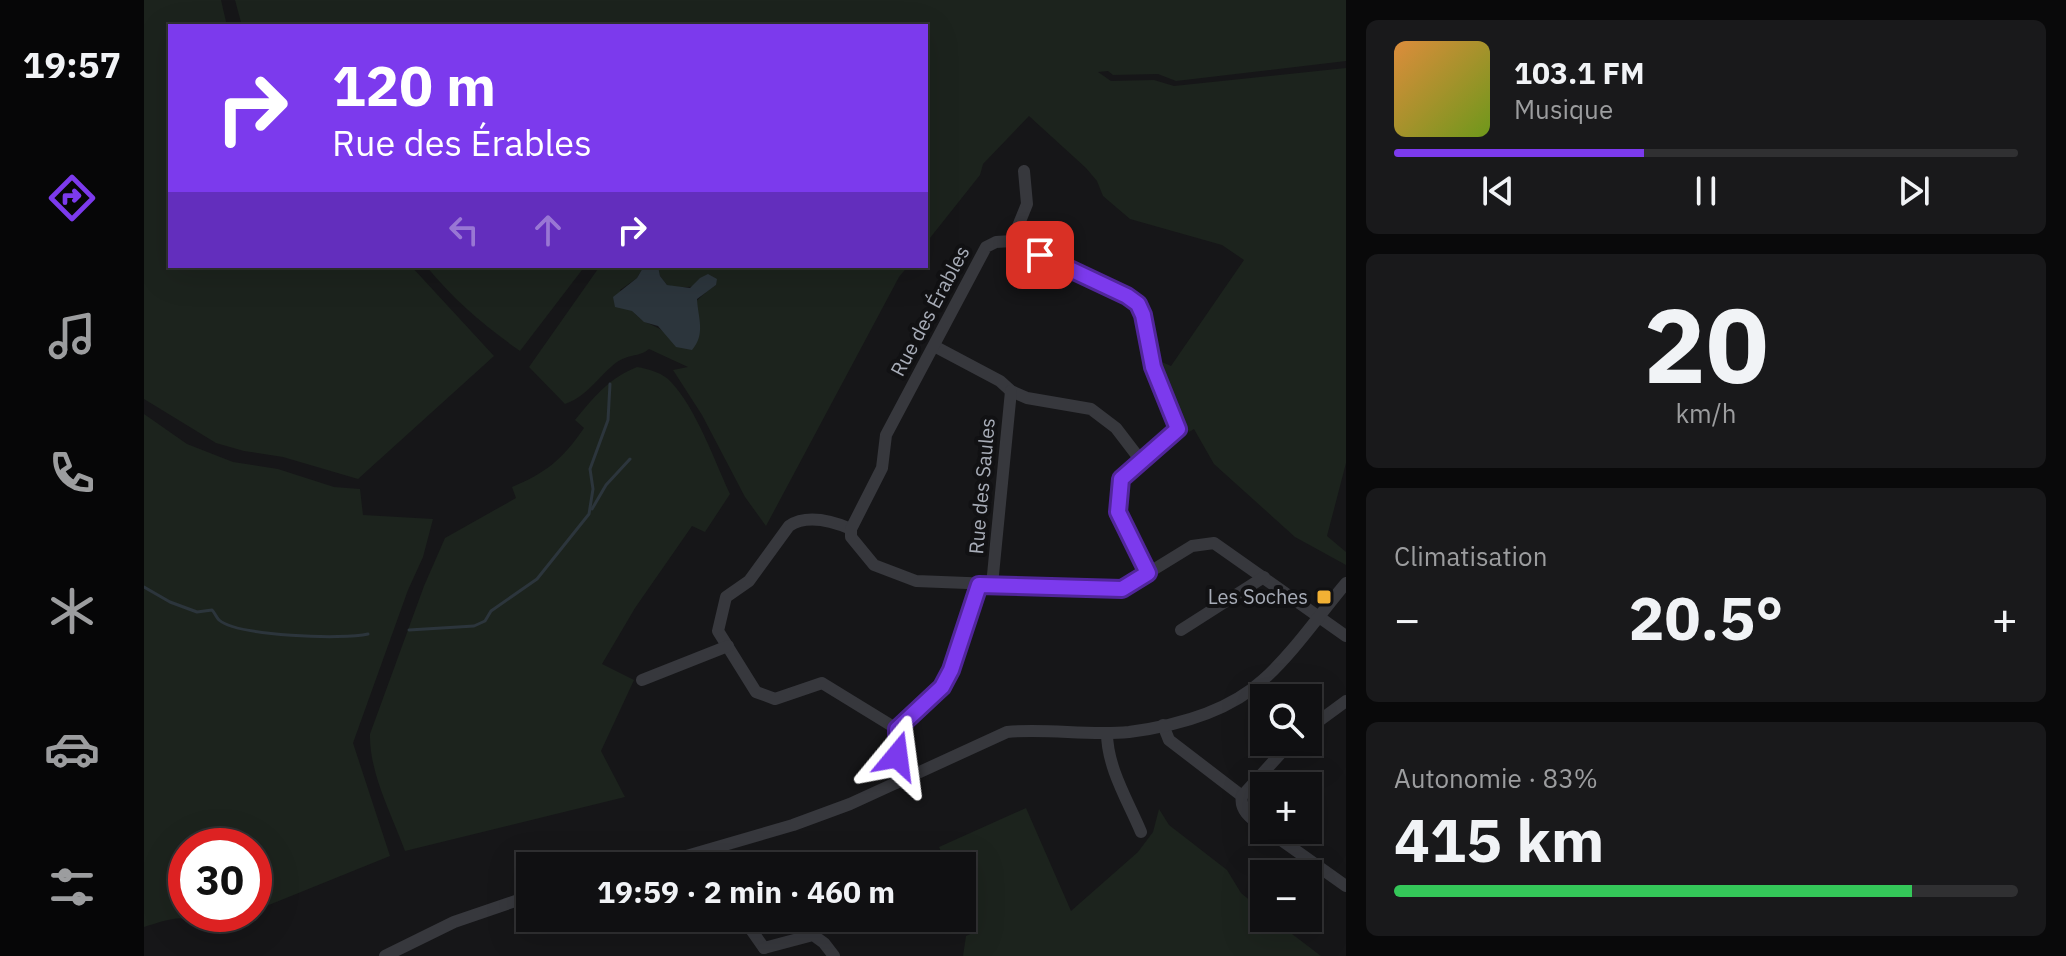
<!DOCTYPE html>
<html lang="fr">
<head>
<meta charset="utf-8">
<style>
	:root { --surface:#101012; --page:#19191b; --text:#f1f3f6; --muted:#9c9d9f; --line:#303032; --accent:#7c3aed }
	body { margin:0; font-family:"IBM Plex Sans",sans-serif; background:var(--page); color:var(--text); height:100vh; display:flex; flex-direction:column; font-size:30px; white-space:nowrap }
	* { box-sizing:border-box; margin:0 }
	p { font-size:26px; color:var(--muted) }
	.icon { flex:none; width:44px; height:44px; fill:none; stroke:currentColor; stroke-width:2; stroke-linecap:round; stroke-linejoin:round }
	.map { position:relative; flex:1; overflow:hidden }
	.panel { display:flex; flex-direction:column; gap:20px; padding:20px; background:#09090a; width:720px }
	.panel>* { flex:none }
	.guide { position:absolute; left:24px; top:24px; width:760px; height:244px; border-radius:0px; box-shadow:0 8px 32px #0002,0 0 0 2px var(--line); background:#7c3aed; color:#fff; overflow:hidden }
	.controls { position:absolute; left:1106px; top:684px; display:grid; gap:16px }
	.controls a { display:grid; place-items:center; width:72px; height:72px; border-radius:0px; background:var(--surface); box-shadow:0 8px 32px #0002,0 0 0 2px var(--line); font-size:40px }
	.speed { position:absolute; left:24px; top:828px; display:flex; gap:16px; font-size:40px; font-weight:700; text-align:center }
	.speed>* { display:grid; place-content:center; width:104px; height:104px; border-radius:50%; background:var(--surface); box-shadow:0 8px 32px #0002,0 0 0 2px var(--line); line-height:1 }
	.speed .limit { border:12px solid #d22; background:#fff; color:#111 }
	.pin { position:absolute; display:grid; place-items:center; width:68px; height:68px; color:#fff; margin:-34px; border-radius:16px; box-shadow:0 4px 12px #0006 }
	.me { position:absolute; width:88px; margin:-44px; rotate:16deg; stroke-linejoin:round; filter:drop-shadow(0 0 6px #0008) }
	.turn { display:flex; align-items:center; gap:28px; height:168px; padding:0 32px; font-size:36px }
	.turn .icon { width:104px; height:104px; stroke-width:2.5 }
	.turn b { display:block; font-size:56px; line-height:68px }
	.lanes { display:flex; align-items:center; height:76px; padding:0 32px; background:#0003; justify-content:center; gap:40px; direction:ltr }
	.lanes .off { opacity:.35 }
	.big { font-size:60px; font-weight:800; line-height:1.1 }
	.panel .widget { flex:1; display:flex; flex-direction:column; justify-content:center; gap:12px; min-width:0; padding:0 28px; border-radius:12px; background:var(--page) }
	.panel .dial { align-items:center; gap:0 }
	.dial b { font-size:104px; line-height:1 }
	.song { display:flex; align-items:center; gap:24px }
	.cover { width:96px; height:96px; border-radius:12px; background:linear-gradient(135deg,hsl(30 70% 55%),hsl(80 70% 35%)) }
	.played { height:8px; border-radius:4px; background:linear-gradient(90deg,var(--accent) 40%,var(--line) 40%) }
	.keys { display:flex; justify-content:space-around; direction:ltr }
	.heat { display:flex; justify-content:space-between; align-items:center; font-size:44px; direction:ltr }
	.charge { height:12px; border-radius:6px; background:linear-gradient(90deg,#34c759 83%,var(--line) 0) }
	.trip { position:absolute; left:372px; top:852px; width:460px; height:80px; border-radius:0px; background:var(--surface); box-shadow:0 8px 32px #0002,0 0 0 2px var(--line); font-weight:800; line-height:80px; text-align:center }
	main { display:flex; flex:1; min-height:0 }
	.menu { display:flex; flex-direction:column; width:144px; justify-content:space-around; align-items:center; background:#060607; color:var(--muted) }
	.menu .icon { width:56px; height:56px }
	.menu .on { color:var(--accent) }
	.menu b { font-size:36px; color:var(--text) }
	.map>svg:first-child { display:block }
</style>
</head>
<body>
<main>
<nav class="menu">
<b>19:57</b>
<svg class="icon on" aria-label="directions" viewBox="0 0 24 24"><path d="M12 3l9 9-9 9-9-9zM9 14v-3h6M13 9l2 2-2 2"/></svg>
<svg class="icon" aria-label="music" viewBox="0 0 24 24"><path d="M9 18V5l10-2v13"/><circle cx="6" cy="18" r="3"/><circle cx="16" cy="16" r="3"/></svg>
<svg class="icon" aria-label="phone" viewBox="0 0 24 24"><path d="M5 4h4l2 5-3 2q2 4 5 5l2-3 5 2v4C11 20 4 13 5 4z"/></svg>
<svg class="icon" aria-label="climate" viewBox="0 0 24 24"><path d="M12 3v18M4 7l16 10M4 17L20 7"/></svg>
<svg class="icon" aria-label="car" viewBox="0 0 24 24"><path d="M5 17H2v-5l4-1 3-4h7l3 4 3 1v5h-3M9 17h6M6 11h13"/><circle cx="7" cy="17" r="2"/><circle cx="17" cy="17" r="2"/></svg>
<svg class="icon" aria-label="filters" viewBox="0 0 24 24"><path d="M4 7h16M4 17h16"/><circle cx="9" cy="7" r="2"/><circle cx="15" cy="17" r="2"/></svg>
</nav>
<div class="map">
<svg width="1202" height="956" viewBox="0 0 1202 956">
	<rect width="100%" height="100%" fill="#161618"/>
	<g fill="#1c231d">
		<polygon points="0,0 77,0 83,26 26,26 26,266 267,266 350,356 214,479 139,457 100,451 72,443 0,399"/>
		<polygon points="91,0 1202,0 1202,61 1032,81 1014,74 969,75 964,71 954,72 967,81 1010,80 1030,86 1202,68 1202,463 1183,536 1202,552 1202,565 1151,537 1070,464 1050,429 1045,432 1013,360 1027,366 1100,260 1078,245 986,219 959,196 953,181 942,168 885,116 839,164 836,175 782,243 782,26 98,26"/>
		<path d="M 282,266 L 441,266 L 376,351 C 339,325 311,301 282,266 Z"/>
		<path d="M 456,266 L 500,266 L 493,278 L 476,290 C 482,301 488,314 500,321 C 508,326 514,326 522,334 C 538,318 554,296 572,285 C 554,285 540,290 523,285 L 516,276 L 514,266 L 764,266 L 755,277 L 622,526 L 601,497 L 558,415 L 529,370 L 544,367 L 505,349 C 497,356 490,354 481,358 C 461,365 448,395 421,404 L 385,367 Z"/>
		<path d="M 493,367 C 505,369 519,373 527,382 C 552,408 571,462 586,494 L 561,532 L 548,526 L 491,608 L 458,664 L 490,680 L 457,751 L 481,797 L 261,851 C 248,815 225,773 226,734 L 280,586 L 301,538 L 372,498 L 368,487 C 402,473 419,459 440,428 L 431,420 C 450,397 465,378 493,367 Z"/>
		<path d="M 0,414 L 43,444 L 89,462 L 134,469 L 190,487 L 216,489 L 219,515 L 289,519 L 279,557 L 264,590 L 209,743 L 246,856 L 110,911 L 110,846 L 42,846 L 42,914 L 103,914 L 55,924 C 39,912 18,922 0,927 Z"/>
		<polygon points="882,808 927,911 994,852 1009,832 1015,809 1025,825 1083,870 1097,893 1120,912 1120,918 1127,918 1177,956 819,956 822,936 831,932 818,901 818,866 803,866 795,847"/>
	</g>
	<path fill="#2c353c" d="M 500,266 L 514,266 L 516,276 L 523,285 L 546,288 L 556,278 L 564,274 L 573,279 L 572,285 L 553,299 C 554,318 562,334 548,350 L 532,347 L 514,326 L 500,322 L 488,311 L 471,307 L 469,297 L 493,278 Z"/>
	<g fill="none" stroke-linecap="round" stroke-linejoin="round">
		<g stroke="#2c353c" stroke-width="3">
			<polyline points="448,509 462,485 486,459"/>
			<path d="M 0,587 L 26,602 L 53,612 L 68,610 C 71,613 72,617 75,620 C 93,636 200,640 224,634"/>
			<polyline points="265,630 330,626 341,621 347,611 393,579 445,514 449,489 446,469 464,420 466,384"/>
		</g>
		<g stroke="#37383d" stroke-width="12">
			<polyline points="868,241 883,204 880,171"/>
			<polyline points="790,346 856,381 867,391 883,398 947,409 972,428 998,462"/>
			<path d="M 707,529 C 688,521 663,514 645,526 L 605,581 L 582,597 L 574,631 L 612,692 L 631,699 L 678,683 L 753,729 L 752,783"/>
			<polyline points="1004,573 974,512 977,479 1034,429 1009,367 999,315 994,304 983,296 868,241 852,242 842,247 742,435 738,468 707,529 707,537 730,565 772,581 978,589 1048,546 1070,543 1202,636"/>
			<polyline points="848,585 867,391"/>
			<polyline points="1037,630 1120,577"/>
			<polyline points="498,680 584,646"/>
			<polyline points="1019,725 1025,740 1098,796"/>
			<polyline points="753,729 798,687 807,670 835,585"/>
			<polyline points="1164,729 1202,701"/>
			<path d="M 963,733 C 963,767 984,801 997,832"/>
			<path d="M 1120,828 C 1108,819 1095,811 1098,796 L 1147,742"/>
			<polyline points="1123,830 1202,886"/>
			<polyline points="555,853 564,866"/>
			<path d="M 508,866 L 649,825 L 706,804 L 863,732 C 903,728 944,736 985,732 C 1031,726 1084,712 1119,680 C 1150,652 1175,615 1202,583"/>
			<polyline points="599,918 620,948"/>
			<polyline points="620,948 669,935 680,943 690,956"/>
			<polyline points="241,956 310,922 386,896"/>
		</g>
	</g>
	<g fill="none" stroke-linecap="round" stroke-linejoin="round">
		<defs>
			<polyline id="route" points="753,756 753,729 798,687 807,670 835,585 978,589 1004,573 974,512 977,479 1034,429 1009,367 999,315 994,304 983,296 896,255"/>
		</defs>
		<use href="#route" stroke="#51269a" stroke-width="20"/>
		<use href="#route" stroke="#7c3aed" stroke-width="14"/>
	</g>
	<rect fill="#f2b134" stroke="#111113" stroke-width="3" x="1172" y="589" width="16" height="16" rx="4"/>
	<g text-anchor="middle" stroke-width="8" stroke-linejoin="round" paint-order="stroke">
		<g font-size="20" fill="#a8adb8" stroke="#111113">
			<text transform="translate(786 311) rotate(-62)" y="7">Rue des Érables</text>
			<text transform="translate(838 486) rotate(-85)" y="7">Rue des Saules</text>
		</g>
		<g font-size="20" fill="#a8adb8" stroke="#111113" text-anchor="end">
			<text x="1164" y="604">Les Soches</text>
		</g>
	</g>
</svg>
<div class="controls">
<a><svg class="icon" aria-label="search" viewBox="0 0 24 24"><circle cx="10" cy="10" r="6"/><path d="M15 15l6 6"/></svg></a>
<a>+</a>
<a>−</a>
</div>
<div class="speed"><div class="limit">30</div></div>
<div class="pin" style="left:896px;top:255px;background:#d93025"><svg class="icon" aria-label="arrive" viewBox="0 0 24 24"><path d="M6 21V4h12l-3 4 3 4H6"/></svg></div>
<svg class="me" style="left:753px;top:756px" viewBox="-20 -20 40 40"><path d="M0-17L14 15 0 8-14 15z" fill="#7c3aed" stroke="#fff" stroke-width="4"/></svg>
<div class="trip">19:59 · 2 min · 460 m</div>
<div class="guide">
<div class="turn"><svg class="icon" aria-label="right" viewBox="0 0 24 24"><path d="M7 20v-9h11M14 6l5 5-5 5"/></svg><div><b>120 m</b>Rue des Érables</div></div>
<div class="lanes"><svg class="icon off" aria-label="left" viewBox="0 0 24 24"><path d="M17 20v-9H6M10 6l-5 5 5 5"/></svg><svg class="icon off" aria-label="ahead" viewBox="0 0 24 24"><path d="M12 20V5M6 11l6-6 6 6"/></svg><svg class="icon" aria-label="right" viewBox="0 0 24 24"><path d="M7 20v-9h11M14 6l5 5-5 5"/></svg></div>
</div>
</div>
<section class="panel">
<div class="widget">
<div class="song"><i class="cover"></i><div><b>103.1 FM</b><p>Musique</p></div></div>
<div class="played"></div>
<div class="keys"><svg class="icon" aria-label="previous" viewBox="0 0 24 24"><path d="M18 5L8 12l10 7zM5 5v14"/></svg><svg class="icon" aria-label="pause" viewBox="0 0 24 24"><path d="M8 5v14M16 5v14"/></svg><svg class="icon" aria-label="next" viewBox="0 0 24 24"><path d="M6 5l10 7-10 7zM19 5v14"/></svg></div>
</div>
<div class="widget dial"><b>20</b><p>km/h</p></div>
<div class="widget"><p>Climatisation</p>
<div class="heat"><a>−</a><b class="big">20.5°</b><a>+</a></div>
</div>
<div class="widget"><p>Autonomie · 83%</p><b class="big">415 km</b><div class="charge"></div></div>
</section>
</main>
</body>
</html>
